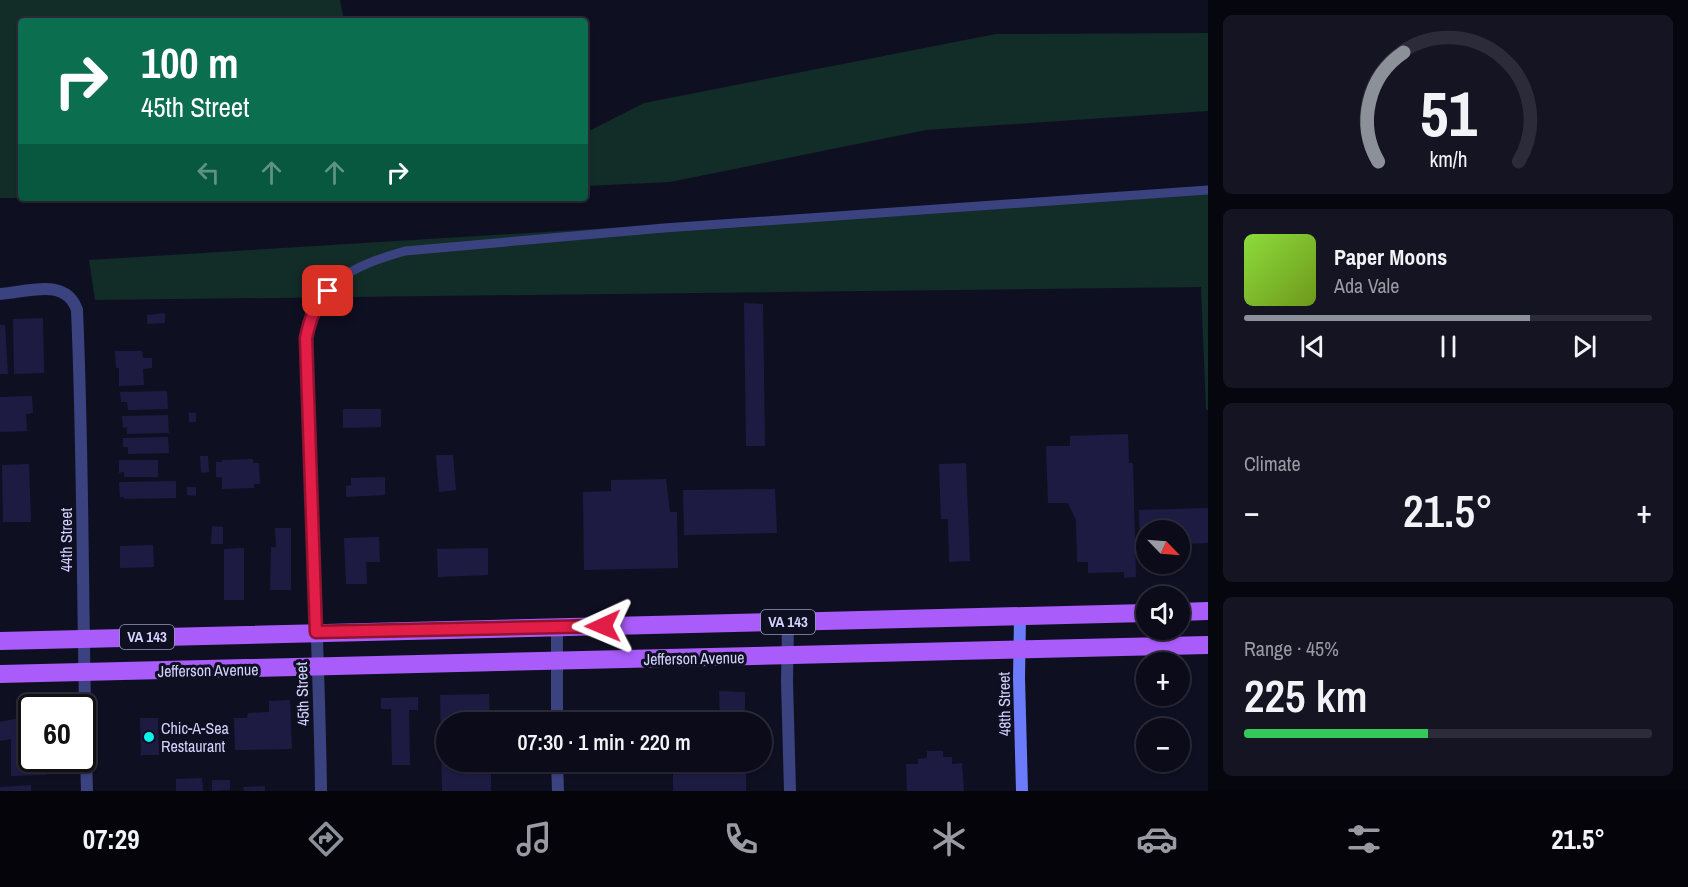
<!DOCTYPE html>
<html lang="en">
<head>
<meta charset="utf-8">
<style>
	:root { --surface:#0b0b1a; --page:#141423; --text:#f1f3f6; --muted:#9a9ba2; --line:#2b2b39; --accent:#8c9099 }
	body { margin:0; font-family:"Archivo Narrow",sans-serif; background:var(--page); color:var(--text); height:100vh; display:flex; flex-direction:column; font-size:22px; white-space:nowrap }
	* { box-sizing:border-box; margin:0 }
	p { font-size:20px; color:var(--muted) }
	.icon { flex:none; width:33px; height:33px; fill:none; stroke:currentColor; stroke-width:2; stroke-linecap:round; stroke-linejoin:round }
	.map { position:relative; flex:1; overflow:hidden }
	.details { display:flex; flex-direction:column; gap:15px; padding:15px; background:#06060e; width:480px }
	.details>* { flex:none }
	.top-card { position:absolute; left:18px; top:18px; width:570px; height:183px; border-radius:6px; box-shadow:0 2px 4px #0004,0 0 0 2px var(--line); background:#0b6e4f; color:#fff; overflow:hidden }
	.needle { width:39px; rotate:115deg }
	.tools { position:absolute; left:1136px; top:520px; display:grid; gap:12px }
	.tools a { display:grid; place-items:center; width:54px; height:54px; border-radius:50%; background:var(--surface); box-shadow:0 2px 4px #0004,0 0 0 2px var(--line); font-size:30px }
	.speed { position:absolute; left:18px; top:694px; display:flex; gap:12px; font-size:30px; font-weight:700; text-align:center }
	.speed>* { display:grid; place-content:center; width:78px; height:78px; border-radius:50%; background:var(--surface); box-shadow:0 2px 4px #0004,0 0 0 2px var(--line); line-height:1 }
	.speed .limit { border:3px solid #111; border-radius:9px; background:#fff; color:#111 }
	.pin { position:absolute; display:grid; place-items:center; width:51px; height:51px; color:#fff; margin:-26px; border-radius:12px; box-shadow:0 3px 9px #0006 }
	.me { position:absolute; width:66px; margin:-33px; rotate:269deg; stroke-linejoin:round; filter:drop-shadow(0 0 4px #0008) }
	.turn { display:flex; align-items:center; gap:21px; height:126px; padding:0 24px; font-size:27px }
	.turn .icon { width:78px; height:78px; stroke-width:2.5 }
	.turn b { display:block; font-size:42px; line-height:51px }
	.lanes { display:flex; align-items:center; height:57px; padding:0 24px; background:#0003; justify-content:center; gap:30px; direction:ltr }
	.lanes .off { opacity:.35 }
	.big { font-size:45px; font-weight:600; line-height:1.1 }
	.details .card { flex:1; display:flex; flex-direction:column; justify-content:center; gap:9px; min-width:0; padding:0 21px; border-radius:9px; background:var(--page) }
	.details .dial { align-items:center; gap:0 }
	.dial svg { height:156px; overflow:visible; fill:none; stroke:var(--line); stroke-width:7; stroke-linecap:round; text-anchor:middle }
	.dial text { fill:var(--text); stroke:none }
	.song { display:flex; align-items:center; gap:18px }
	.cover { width:72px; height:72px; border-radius:9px; background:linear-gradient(135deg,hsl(90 70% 55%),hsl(80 70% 35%)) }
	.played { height:6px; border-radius:3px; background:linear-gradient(90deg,var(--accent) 70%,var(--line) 70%) }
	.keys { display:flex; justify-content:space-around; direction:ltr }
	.heat { display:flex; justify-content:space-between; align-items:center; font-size:33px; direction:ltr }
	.charge { height:9px; border-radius:4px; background:linear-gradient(90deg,#34c759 45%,var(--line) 0) }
	.trip { position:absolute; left:436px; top:712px; width:336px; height:60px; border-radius:30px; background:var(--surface); box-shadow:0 2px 4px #0004,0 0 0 2px var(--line); font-weight:600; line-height:60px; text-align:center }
	.tabs { display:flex; height:96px; justify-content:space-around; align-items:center; background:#04040a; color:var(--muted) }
	.tabs .icon { width:42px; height:42px }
	.tabs .current { color:var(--accent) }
	.tabs b { font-size:27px; color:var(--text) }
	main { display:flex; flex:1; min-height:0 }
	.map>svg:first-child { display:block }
</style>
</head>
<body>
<main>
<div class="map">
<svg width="1208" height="791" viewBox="0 0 1208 791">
	<rect width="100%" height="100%" fill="#0f0f22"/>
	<g fill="#122c28">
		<polygon points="0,0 340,0 344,21 21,21 21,198 0,198"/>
		<polygon points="1208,33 1208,111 926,130 670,182 585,186 585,133 644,103 996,34"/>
		<polygon points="1208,191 1208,410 1206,410 1201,287 95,300 89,260"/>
	</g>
	<g fill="#1e1b43">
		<polygon points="744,303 763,304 765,446 746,446"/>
		<polygon points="165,313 165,323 147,324 147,315"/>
		<polygon points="43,318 44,373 14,374 13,319"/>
		<polygon points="0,325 5,325 8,374 0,374"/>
		<polygon points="115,351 142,351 143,358 152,358 152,368 143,369 144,385 119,386 119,368 116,368"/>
		<polygon points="167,391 168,409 128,410 127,402 121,402 120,392"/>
		<polygon points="32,396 33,413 26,414 27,431 0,432 0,397"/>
		<polygon points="343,409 381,409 381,427 343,428"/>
		<rect x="189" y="413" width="7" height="9"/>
		<polygon points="168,415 169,433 127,434 127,427 123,428 122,416"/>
		<polygon points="1128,434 1129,463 1133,463 1136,577 1124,578 1124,572 1088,573 1088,562 1077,562 1076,520 1068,503 1048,503 1046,446 1070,446 1070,436"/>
		<polygon points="168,437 169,453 128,454 128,447 123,447 123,438"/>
		<polygon points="436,455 453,455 456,490 439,492"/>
		<polygon points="200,456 208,456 209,472 201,473"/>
		<polygon points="253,459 253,463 259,463 260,484 254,484 254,488 222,489 222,477 216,477 216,462 222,462 222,460"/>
		<polygon points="119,460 158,460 158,477 124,477 124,472 119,473"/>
		<polygon points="966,463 970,561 949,562 948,519 941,519 939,464"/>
		<polygon points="29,464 31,522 3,522 2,465"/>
		<polygon points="385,477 385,495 346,497 346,486 351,485 351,478"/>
		<polygon points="666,479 670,512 677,512 678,568 584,570 583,492 611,491 611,480"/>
		<polygon points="176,481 176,498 124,499 124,497 120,497 119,482"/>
		<polygon points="187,487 196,487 196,496 187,495"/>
		<polygon points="775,489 777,533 684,535 683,490"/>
		<polygon points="1208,508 1208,543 1179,544 1179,531 1146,531 1146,545 1140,545 1139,510"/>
		<polygon points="212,526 223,527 223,544 211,544"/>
		<polygon points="275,528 291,528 291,590 270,590 271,547 276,547"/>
		<polygon points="379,537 380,562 366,562 367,584 346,584 344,538"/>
		<polygon points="153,545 154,567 120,568 120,546"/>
		<polygon points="244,548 244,600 224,600 224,549"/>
		<polygon points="488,548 488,575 438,577 437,549"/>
		<polygon points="719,691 745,692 745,723 720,723"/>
		<polygon points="489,694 490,723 447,723 447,762 491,762 491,791 442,791 440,695"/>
		<polygon points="418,697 418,710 409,710 410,765 392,765 391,709 381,709 381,698"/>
		<polygon points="290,700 292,749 235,750 234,718 247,718 248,713 269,712 269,701"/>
		<polygon points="645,711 646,723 604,723 604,712"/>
		<polygon points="712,716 713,723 672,723 672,718"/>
		<polygon points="140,718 158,718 159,755 141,755"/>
		<polygon points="15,719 32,719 32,759 46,759 47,775 11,776 11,739 0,741 0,722"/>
		<polygon points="927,751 943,751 943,757 952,757 952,764 962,763 964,791 907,791 906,764 918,764 918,759 927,758"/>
		<rect x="673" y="762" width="73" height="29"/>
		<polygon points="202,778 203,791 176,791 176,779"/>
		<polygon points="212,780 230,780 230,790 212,791"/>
		<polygon points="31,785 31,791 0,791 0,787"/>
		<polygon points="265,786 265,791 244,791 243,787"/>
	</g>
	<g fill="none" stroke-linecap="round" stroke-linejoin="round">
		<path stroke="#3b4280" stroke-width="9" d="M 337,281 C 358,265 381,258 405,251 L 664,228 L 1208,190"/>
		<g stroke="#3b4280" stroke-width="12">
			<path d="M 0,294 C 28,292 66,277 77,310 C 84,470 82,631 87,791"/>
			<polyline points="788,622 787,681 790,791"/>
			<polyline points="557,723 557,627"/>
			<polyline points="557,762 558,791"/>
			<path d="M 321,791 C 319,640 310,489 306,338 C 312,311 319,301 337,281"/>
		</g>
		<polyline stroke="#6c7bfa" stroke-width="12" points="1020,617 1019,678 1022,791"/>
		<g stroke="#aa5cfa" stroke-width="18">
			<polyline points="1179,612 1208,611"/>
			<polyline points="0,641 1146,613"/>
			<polyline points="0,674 1208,645"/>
		</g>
	</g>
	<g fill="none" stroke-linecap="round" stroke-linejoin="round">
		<defs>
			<path id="route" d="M 328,291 C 315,305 310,319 306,338 L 316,632 L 603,626"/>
		</defs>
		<use href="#route" stroke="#92132f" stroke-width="15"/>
		<use href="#route" stroke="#e11d48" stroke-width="10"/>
	</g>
	<circle fill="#08f3eb" stroke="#0f0f22" stroke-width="2" cx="149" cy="737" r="6"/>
	<g text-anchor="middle" stroke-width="6" stroke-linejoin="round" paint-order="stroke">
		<g fill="#0f0f22" stroke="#9898bc" stroke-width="1.5">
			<rect x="761" y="610" width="54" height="24" rx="4.5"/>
			<rect x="120" y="625" width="54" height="24" rx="4.5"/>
		</g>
		<g font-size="15" font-weight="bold" fill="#d2d2fe">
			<text x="788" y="627">VA 143</text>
			<text x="147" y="642">VA 143</text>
		</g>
		<g font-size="16" fill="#d2d2fe" stroke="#0f0f22">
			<text transform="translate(66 540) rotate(-90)" y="6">44th Street</text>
			<text transform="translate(694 658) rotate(-1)" y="6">Jefferson Avenue</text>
			<text transform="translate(208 670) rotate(-1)" y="6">Jefferson Avenue</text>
			<text transform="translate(302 694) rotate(-92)" y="6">45th Street</text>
			<text transform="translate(1004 704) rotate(-91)" y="6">48th Street</text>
		</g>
		<g font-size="16" fill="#d2d2fe" stroke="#0f0f22" text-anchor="start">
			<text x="161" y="734">Chic-A-Sea<tspan x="161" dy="18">Restaurant</tspan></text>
		</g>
	</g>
</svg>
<div class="tools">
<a><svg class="needle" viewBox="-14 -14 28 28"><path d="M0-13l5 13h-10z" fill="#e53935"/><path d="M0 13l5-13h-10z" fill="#9a9ba2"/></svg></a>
<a><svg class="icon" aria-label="sound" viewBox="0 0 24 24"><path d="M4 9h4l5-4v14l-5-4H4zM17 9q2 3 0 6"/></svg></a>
<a>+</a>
<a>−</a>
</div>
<div class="speed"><div class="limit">60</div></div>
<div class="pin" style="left:328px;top:291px;background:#d93025"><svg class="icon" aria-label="arrive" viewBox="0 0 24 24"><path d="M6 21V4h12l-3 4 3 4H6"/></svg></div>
<svg class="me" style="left:603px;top:626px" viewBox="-20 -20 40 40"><path d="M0-17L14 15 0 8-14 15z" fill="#e11d48" stroke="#fff" stroke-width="4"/></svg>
<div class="trip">07:30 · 1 min · 220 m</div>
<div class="top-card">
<div class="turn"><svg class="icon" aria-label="right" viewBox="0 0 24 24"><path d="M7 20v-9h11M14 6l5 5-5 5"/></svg><div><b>100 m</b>45th Street</div></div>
<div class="lanes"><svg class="icon off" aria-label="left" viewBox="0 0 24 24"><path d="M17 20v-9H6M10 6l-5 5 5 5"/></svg><svg class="icon off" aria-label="ahead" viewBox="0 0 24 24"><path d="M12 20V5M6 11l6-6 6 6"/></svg><svg class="icon off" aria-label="ahead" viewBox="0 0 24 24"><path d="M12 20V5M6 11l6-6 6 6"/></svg><svg class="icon" aria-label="right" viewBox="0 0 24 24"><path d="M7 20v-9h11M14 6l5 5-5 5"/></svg></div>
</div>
</div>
<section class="details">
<div class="card dial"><svg viewBox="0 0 100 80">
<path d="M14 69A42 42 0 1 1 86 69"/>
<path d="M14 69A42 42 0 0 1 27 13" stroke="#8c9099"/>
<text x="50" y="56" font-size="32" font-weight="700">51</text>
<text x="50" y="72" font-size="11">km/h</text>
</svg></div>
<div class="card">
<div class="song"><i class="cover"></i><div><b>Paper Moons</b><p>Ada Vale</p></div></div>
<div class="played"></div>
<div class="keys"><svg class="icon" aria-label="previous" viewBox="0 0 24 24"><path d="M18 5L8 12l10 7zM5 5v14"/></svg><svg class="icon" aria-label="pause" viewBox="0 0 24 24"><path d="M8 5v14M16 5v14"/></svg><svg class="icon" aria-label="next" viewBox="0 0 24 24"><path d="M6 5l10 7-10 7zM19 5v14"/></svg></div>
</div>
<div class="card"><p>Climate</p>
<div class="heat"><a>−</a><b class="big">21.5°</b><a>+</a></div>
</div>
<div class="card"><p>Range · 45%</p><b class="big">225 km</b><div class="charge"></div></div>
</section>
</main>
<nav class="tabs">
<b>07:29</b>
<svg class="icon current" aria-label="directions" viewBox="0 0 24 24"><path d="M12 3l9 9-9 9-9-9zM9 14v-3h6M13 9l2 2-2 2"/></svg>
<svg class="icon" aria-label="music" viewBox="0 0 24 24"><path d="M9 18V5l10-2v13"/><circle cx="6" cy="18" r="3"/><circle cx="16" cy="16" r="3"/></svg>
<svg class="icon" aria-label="phone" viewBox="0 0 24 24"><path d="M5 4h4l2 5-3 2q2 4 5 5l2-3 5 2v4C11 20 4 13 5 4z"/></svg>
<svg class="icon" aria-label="climate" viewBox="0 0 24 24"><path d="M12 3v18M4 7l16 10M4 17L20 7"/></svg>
<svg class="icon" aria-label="car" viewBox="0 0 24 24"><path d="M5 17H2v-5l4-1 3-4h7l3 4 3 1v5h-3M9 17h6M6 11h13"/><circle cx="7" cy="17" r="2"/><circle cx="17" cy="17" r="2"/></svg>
<svg class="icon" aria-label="filters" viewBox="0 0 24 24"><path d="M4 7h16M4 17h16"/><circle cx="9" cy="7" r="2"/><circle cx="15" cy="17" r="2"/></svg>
<b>21.5°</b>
</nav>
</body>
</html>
